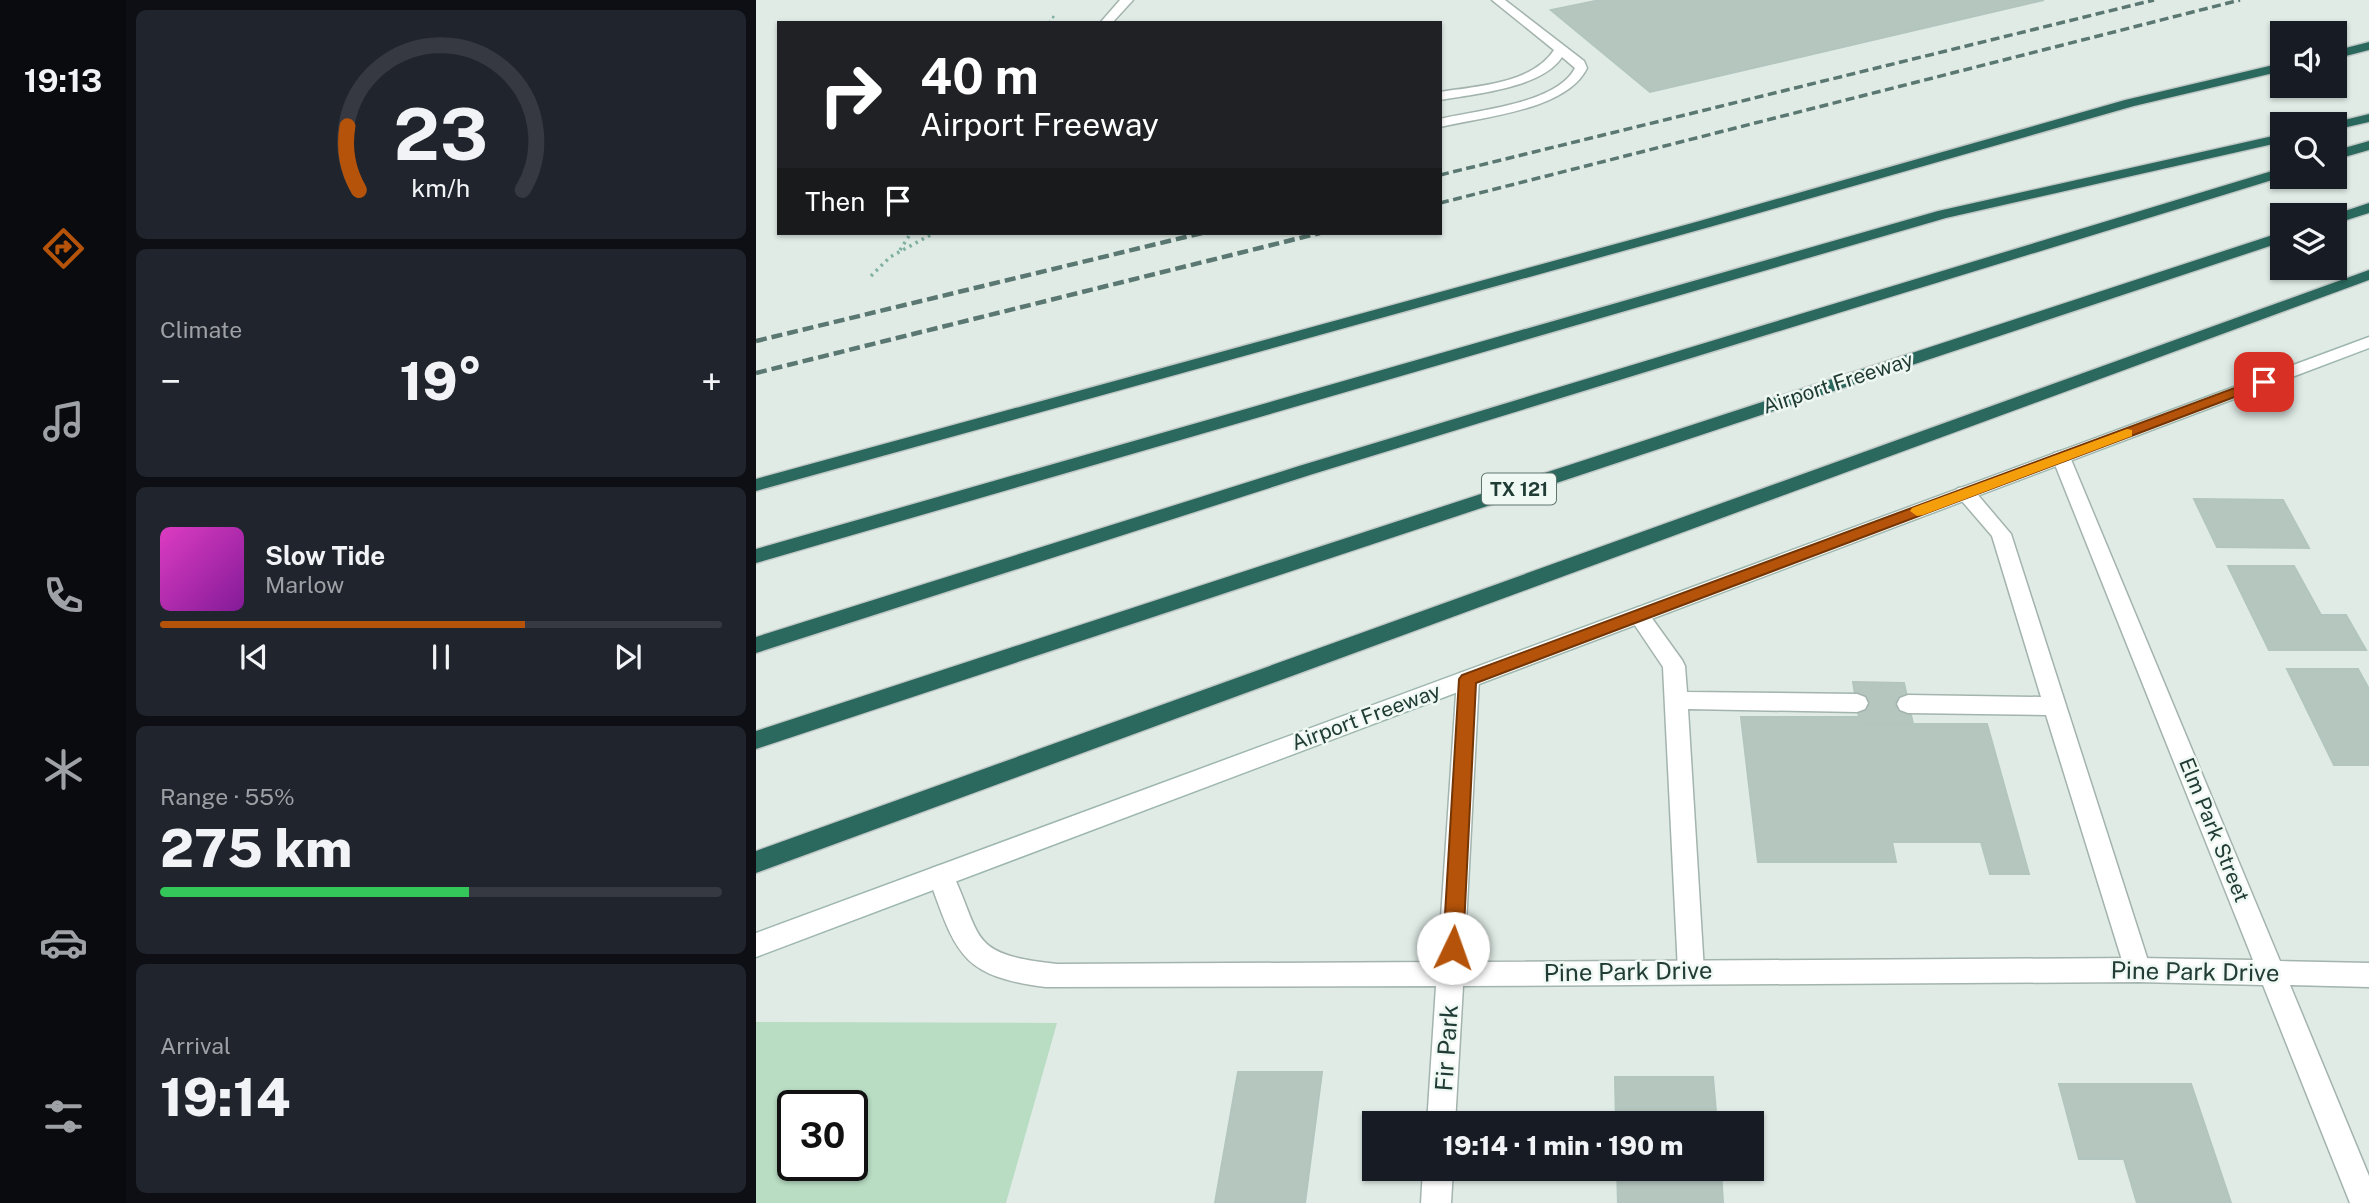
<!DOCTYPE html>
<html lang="en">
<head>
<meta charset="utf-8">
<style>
	:root { --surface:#171b24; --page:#20242c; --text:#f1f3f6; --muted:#9ea1a6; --line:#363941; --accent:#b45309 }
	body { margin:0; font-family:"Public Sans",sans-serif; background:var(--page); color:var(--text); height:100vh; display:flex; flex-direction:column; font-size:26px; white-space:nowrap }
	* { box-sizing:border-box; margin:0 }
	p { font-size:23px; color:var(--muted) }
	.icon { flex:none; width:38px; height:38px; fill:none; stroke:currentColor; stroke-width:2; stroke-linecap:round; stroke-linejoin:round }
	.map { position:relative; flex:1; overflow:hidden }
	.details { display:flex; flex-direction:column; gap:10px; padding:10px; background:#0d0f14; width:630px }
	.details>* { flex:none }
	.top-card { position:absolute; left:21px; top:21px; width:665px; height:214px; border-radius:0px; box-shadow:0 2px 5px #0004; background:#202124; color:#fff; overflow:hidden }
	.buttons { position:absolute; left:1514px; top:21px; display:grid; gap:14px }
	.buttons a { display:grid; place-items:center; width:77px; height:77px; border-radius:0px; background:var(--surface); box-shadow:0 2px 5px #0004; font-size:35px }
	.speed { position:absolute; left:21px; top:1090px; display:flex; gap:14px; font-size:35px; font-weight:700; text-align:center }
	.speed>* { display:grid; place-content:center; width:91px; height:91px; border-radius:50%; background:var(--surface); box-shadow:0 2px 5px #0004; line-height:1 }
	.speed .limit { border:4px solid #111; border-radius:10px; background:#fff; color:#111 }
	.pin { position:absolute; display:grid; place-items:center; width:60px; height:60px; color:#fff; margin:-30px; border-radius:14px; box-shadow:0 4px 10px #0006 }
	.me { position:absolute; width:77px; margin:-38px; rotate:3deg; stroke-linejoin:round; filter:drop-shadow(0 0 5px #0008) }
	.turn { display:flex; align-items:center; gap:24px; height:147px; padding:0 28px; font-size:32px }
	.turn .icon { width:91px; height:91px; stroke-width:2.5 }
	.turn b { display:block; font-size:49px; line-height:60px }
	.then { display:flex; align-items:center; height:66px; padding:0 28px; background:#0003; gap:14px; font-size:26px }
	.big { font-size:52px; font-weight:800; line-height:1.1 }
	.details .widget { flex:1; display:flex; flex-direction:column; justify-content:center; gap:10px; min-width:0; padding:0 24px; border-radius:10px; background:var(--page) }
	.details .dial { align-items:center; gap:0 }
	.dial svg { height:182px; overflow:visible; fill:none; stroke:var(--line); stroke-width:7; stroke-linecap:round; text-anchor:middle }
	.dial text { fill:var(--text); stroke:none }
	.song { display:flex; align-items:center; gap:21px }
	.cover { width:84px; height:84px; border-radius:10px; background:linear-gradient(135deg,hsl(310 70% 55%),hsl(290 70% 35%)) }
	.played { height:7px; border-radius:4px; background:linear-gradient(90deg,var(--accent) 65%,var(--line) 65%) }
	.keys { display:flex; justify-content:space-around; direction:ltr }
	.heat { display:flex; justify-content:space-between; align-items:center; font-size:38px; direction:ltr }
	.charge { height:10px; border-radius:5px; background:linear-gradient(90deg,#34c759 55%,var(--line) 0) }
	.trip { position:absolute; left:606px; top:1111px; width:402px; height:70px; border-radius:0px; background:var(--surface); box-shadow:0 2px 5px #0004; font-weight:800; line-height:70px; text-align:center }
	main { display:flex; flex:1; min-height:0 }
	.menu { display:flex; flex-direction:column; width:126px; justify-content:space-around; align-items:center; background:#090b0e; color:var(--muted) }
	.menu .icon { width:49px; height:49px }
	.menu .on { color:var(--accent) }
	.menu b { font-size:32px; color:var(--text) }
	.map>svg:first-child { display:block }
</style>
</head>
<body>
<main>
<nav class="menu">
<b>19:13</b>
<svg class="icon on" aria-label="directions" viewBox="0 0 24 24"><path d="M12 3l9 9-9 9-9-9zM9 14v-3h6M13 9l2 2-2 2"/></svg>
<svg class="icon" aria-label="music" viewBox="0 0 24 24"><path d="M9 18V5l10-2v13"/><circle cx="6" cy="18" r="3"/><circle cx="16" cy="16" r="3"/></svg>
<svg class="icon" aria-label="phone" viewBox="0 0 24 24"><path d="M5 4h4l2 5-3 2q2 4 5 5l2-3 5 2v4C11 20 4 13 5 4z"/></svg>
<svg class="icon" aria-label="climate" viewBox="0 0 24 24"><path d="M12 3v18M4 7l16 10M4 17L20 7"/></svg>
<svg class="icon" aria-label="car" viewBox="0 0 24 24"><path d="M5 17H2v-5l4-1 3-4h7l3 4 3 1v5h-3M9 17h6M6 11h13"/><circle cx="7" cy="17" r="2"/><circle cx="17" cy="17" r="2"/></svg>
<svg class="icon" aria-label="filters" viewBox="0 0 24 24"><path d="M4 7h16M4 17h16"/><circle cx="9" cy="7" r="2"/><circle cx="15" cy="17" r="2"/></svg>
</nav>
<section class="details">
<div class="widget dial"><svg viewBox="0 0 100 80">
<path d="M14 69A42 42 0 1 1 86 69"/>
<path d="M14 69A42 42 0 0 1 9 41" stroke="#b45309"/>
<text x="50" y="56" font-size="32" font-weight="700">23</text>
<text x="50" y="72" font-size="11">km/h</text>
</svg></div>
<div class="widget"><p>Climate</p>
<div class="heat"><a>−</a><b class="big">19°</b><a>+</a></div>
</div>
<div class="widget">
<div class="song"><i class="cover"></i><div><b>Slow Tide</b><p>Marlow</p></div></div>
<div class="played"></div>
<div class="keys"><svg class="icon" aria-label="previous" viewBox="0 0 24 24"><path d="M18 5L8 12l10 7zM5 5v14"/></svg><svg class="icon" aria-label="pause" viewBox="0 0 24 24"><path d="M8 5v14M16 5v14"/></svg><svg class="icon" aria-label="next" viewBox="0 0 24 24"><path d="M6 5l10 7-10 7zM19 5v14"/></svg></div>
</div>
<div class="widget"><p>Range · 55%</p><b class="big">275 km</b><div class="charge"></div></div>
<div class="widget"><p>Arrival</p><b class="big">19:14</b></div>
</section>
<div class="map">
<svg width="1613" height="1203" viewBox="0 0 1613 1203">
	<rect width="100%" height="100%" fill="#e0ebe6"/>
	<path fill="#b8ddc3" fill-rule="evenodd" d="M 0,1022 L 301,1023 L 250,1203 L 0,1203 ZM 37,1106 L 96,1106 L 96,1166 L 37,1166 Z"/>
	<g fill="#b5c6bf" stroke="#b2c5be" stroke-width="2">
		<polygon points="844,0 1288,0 894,92 795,10"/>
		<polygon points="1438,499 1527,500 1553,548 1461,547"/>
		<polygon points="1472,566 1538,566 1565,615 1590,615 1610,650 1513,650"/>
		<polygon points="1531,669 1602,669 1613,689 1613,765 1578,765"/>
		<polygon points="1097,682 1148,683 1157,724 1104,724"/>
		<polygon points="985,717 1104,717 1104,724 1231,724 1273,874 1234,874 1225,842 1136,842 1140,862 1002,862"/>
		<polygon points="482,1072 566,1072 549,1203 459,1203"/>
		<polygon points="859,1077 957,1077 961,1124 860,1124"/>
		<polygon points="1303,1084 1435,1084 1475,1203 1381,1203 1368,1159 1323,1159"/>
		<polygon points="861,1169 965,1169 967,1203 862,1203"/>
	</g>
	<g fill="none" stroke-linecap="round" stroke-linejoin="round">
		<defs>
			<g id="service">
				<polygon points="364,0 377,0 356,23 344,23"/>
				<path d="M 736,0 L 749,0 L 828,61 L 831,68 C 811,110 727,117 684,127 L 684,119 C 721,110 801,104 819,68 L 806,57 C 786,88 719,94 684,100 L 684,92 C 720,86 776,84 798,50 Z"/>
				<polygon points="1209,487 1216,488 1255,534 1395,970 1391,979 1382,982 1373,979 1369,970 1290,715 1152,713 1144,710 1141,704 1144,698 1152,695 1285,697 1236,536 1199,493 1202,488"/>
				<polygon points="883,607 890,610 926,660 929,666 931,692 1101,694 1109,697 1112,703 1109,709 1101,712 932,709 948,971 944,980 935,983 926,980 922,971 907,667 872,615 876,610"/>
			</g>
			<g id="minor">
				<path d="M 1305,451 L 1312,453 L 1314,457 L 1524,961 L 1613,963 L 1613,987 L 1534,985 L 1613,1176 L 1613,1203 L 1594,1203 L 1507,985 L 1382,982 L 707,986 L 699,1124 L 671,1124 L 680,986 L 290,987 C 202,976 200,951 172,876 L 176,868 L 185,865 L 194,868 C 228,939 210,954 301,964 L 682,962 L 701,679 L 704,673 L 712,671 L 720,673 L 723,679 L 708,962 L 1382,958 L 1497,960 L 1296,457 L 1298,453 Z"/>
				<polygon points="667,1169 697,1169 695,1203 665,1203"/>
			</g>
			<polygon id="secondary" points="1613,337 1613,348 0,957 0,933"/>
			<g id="motorway">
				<polygon points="1613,42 1613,50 1578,59 1578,51"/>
				<polygon points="1526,63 1526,71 1378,106 950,228 0,491 0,479 940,222 1369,100"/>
				<polygon points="1613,114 1613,122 1578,130 1578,124 1572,124"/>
				<polygon points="1526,134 1526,142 1190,218 0,563 0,549 1182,211"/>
				<polygon points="1613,141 1613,150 1578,160 1578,151"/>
				<polygon points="1526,168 1526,177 557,474 0,653 0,637 543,466"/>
				<polygon points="1613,203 1613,213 1578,224 1577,215"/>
				<polygon points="1526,232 1526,242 0,749 0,731"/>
				<polygon points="1613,270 1613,280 0,873 0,851"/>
			</g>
		</defs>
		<use href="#service" stroke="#a3b3ad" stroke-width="3"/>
		<use href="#minor" stroke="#a3b3ad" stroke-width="3"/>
		<use href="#secondary" stroke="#9eb7af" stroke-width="3"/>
		<use href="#motorway" stroke="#c1c8c6" stroke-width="3"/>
		<polyline stroke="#7fb0a2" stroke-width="2.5" stroke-dasharray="2.5 3.5" stroke-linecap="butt" points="293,23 298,16"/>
		<g stroke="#7fb0a2" stroke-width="3.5" stroke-dasharray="2.5 4.5" stroke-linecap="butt">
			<polyline points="144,250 155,233"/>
			<polyline points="115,276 134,257 178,233"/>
		</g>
		<use href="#service" fill="#fff" fill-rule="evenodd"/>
		<use href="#minor" fill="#fff" fill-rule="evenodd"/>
		<use href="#secondary" fill="#fff" fill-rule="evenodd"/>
		<use href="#motorway" fill="#2b695e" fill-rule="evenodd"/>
		<g stroke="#5a7871" stroke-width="3.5" stroke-dasharray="9 4.5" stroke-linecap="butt">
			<polyline points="684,175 1398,0"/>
			<polyline points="684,203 1484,0"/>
		</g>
		<g stroke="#5a7871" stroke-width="4.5" stroke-dasharray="11 5" stroke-linecap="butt">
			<polyline points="0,341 446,233"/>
			<polyline points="0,373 564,233"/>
		</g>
	</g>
	<polygon fill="#b45309" stroke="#753606" stroke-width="2" points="1508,377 1513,379 1513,384 720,683 707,948 704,954 697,957 690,954 687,948 703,679 706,675"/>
	<polygon fill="#f59e0b" points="1371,429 1376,430 1376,436 1167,515 1161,516 1154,511 1156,508"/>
	<g text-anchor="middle" stroke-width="5" stroke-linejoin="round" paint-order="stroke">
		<rect fill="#f0f8f4" stroke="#5e746e" stroke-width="2" x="726" y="473.5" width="74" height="31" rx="5"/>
		<g font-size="19" font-weight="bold" fill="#203c35">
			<text x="763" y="496">TX 121</text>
		</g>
		<g font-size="21" fill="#203c35" stroke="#f0f8f4">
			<text transform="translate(1082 383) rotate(-18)" y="7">Airport Freeway</text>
			<text transform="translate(610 717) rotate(-20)" y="7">Airport Freeway</text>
			<text transform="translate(1458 830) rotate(68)" y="7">Elm Park Street</text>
		</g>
		<g font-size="24" fill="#203c35" stroke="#f0f8f4">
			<text transform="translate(872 972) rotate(-1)" y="8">Pine Park Drive</text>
			<text transform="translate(1439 972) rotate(1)" y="8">Pine Park Drive</text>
			<text transform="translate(691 1048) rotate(-86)" y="8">Fir Park</text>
		</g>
	</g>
</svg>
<div class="buttons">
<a><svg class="icon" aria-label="sound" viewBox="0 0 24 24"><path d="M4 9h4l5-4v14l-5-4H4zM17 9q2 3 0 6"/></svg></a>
<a><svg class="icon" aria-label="search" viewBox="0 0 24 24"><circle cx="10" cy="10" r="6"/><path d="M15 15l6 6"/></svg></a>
<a><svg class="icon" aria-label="layers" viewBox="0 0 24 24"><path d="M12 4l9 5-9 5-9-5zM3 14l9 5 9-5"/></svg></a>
</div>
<div class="speed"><div class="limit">30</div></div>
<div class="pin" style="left:1508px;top:382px;background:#d93025"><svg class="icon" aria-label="arrive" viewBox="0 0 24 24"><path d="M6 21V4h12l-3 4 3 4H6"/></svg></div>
<svg class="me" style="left:697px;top:948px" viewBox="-20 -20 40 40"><circle r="19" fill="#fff"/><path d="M0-13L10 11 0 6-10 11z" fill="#b45309"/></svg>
<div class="trip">19:14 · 1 min · 190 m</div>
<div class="top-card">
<div class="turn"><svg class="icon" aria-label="right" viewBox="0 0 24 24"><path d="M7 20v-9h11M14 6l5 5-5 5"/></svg><div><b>40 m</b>Airport Freeway</div></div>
<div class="then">Then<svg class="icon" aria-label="arrive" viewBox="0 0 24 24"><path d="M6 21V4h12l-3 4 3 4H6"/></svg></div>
</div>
</div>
</main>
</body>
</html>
